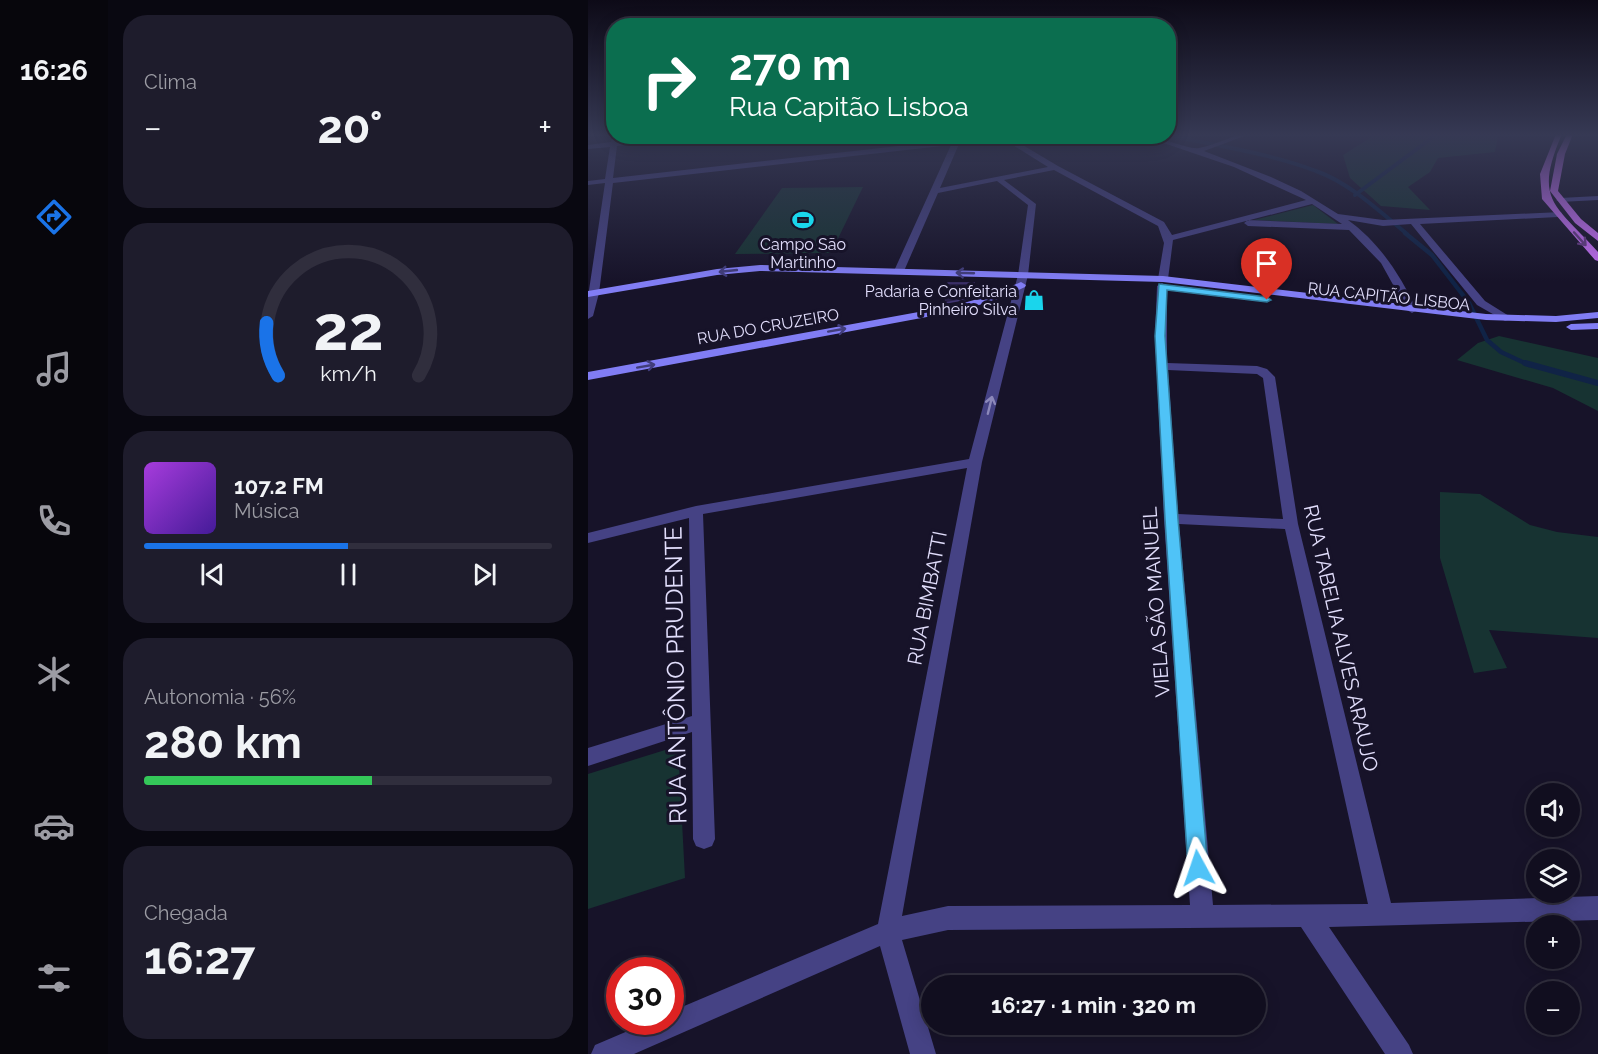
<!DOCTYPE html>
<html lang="pt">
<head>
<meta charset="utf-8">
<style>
	:root { --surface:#110e1f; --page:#1e1c2c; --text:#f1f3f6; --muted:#9c9ca4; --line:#302e3d; --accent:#1a73e8 }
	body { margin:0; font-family:Raleway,sans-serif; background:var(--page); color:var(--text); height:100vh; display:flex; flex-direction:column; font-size:22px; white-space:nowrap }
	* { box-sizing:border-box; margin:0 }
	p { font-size:20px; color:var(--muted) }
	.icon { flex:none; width:33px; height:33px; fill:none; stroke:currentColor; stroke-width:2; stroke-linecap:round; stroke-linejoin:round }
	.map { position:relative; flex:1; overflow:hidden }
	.drawer { display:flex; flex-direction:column; gap:15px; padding:15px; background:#090811; width:480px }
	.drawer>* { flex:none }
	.top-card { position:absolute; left:18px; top:18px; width:570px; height:126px; border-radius:24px; box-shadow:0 3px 15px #0003,0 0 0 2px var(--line); background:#0b6e4f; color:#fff; overflow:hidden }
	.buttons { position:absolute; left:938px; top:783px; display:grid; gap:12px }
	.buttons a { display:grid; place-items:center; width:54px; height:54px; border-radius:50%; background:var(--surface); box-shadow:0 3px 15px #0003,0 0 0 2px var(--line); font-size:30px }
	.speed { position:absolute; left:18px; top:957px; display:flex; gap:12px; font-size:30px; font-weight:700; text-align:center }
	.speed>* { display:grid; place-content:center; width:78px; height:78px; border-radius:50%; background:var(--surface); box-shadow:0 3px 15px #0003,0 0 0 2px var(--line); line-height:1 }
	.speed .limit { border:9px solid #d22; background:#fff; color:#111 }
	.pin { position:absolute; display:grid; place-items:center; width:51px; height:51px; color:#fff; margin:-62px -26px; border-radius:50% 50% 50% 0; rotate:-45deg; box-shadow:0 0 6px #0007 }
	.pin .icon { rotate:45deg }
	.me { position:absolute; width:66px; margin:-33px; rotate:355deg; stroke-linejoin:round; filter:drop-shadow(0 0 4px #0008) }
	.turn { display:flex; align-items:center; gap:21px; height:126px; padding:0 24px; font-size:27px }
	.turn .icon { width:78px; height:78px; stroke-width:2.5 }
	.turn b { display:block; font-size:42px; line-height:51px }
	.big { font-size:45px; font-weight:700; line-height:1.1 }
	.drawer .tile { flex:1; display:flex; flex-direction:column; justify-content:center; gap:9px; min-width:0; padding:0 21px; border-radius:24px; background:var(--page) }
	.drawer .dial { align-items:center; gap:0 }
	.dial svg { height:156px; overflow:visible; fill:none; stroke:var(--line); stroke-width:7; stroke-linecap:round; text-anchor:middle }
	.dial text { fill:var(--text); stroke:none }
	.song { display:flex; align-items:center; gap:18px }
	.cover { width:72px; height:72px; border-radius:9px; background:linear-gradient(135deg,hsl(280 70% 55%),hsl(260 70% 35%)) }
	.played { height:6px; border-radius:3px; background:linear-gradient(90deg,var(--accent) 50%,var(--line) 50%) }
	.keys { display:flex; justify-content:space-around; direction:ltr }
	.heat { display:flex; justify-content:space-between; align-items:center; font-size:33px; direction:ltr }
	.charge { height:9px; border-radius:4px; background:linear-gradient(90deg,#34c759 56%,var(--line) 0) }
	.trip { position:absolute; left:333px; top:975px; width:345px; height:60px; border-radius:30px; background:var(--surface); box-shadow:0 3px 15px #0003,0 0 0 2px var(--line); font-weight:700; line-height:60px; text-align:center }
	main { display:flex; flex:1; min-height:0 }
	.dock { display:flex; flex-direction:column; width:108px; justify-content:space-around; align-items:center; background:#07060c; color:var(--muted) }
	.dock .icon { width:42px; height:42px }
	.dock .on { color:var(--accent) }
	.dock b { font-size:27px; color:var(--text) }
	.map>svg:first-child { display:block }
</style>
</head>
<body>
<main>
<nav class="dock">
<b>16:26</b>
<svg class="icon on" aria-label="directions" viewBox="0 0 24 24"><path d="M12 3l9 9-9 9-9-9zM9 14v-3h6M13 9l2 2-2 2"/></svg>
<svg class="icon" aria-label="music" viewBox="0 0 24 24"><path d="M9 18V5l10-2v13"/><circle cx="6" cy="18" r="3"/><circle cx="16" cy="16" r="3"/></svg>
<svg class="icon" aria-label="phone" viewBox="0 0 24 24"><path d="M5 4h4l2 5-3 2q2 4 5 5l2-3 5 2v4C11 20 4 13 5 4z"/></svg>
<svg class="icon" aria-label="climate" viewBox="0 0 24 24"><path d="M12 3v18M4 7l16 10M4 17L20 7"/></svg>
<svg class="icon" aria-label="car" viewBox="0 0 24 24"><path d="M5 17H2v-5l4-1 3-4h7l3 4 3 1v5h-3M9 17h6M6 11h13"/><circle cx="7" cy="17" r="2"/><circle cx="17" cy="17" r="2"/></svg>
<svg class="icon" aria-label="filters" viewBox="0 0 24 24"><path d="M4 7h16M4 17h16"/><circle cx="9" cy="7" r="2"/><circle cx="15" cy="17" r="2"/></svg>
</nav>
<section class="drawer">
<div class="tile"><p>Clima</p>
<div class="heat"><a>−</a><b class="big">20°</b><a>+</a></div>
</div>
<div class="tile dial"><svg viewBox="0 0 100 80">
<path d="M14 69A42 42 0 1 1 86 69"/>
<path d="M14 69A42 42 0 0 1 8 42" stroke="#1a73e8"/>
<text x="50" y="56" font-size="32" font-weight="700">22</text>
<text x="50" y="72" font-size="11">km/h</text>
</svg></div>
<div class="tile">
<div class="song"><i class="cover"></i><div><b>107.2 FM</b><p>Música</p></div></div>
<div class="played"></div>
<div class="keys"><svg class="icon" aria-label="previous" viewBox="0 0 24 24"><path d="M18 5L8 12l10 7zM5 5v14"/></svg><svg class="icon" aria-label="pause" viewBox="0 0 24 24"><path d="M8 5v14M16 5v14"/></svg><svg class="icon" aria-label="next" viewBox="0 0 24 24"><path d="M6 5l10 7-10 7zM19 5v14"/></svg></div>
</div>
<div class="tile"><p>Autonomia · 56%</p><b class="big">280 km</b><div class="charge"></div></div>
<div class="tile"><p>Chegada</p><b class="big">16:27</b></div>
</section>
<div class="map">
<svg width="1010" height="1054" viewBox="0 0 1010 1054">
	<rect width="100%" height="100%" fill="#171329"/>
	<g fill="#173332">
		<polygon points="788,134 910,134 907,152 850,158 842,172 820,187 842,210 793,206 762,178 755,155"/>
		<polygon points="275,187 243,253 147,254 194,188"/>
		<polygon points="725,205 750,224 666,220"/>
		<polygon points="911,336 1010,358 1010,411 965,388 869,360 890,343"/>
		<polygon points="852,492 892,494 942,525 969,532 1010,537 1010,638 901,630 919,668 886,673 852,558"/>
		<polygon points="90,746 97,878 0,909 0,774"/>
	</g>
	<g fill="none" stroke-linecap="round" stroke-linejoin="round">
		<g stroke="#102346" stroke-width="4">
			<path d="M 580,135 C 629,146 681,153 728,171 C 762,183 792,212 819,234"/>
			<polyline points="767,195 849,134"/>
		</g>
		<polyline stroke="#102346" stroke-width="4.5" points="817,233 844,255 881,303 899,340 913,352 941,365"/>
		<polyline stroke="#102346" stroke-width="6" points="937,363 1010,383"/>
	</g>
	<polygon fill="#292149" stroke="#423573" stroke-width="1.5" points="360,283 386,283 385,298 357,303"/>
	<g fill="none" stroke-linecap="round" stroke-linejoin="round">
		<g fill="#454284" fill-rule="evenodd">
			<path d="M 26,134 L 26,136 L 30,136 L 30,142 L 75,136 L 100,136 L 29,146 L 25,178 L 400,136 L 426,136 L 423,138 L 470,166 L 576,222 L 584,235 L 718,200 L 646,167 L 555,136 C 572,136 600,150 611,148 C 629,145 644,134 662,134 L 616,151 L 683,177 L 713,191 L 750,214 L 795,220 L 973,212 L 974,214 L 970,217 L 832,224 L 897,301 L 921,316 L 921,320 L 917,321 L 889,305 L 823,224 L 795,226 L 760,220 C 792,243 812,275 829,310 L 824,313 L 819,310 L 793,263 L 761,230 L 660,226 L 656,223 L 660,220 L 754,224 L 724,204 L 585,240 L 580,279 L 575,282 L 570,279 L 576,243 L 570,226 L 466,170 L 416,180 L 448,204 L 440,275 L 394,462 L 314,916 L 360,906 L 602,905 L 576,519 L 567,336 L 569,286 L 574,283 L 579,286 L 579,363 L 669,366 L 679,369 L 687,377 L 710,524 L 803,903 L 1010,896 L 1010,920 L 741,927 L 821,1045 L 825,1054 L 797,1054 L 713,927 L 360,930 L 314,940 L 348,1054 L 322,1054 L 292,946 L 46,1054 L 3,1054 L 7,1045 L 61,1022 L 82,1022 L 82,1012 L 290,924 L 379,468 L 115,514 L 127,839 L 124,846 L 116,849 L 108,846 L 105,839 L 104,732 L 0,766 L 0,748 L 104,716 L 101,518 L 0,543 L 0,533 L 108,506 L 381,459 L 430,275 L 440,205 L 409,181 L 350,193 L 316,271 L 311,274 L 306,271 L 363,145 L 25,183 L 11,293 L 5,316 L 0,319 L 0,297 L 17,183 L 0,185 L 0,181 L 17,179 L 22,147 L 0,149 L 0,145 L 23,142 ZM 415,139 L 460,167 L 352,188 L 371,144 ZM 580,370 L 669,374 L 675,378 L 695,519 L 590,514 ZM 591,524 L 697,529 L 780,904 L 625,905 Z"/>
			<polygon points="1010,196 1010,200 972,202 968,200 972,198"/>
		</g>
		<g fill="#817df4" fill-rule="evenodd">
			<polygon points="172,265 575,276 898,314 968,316 1010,312 1010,318 968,322 898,320 575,282 172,271 129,275 0,297 0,291 129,269"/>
			<polygon points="433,282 438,285 437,287 411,299 371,311 0,380 0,372 369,305 403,295"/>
			<polygon points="1010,323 1010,329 983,330 978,327 983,324"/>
		</g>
		<g fill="#c36ef3" fill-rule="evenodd">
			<path d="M 968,134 L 974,134 C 945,201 967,204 1010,252 L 1010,261 L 1007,260 L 954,199 L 952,174 Z"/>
			<polygon points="979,134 985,134 977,154 970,191 993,219 1010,233 1010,241 987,223 962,191 969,154"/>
		</g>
	</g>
	<defs><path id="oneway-shaft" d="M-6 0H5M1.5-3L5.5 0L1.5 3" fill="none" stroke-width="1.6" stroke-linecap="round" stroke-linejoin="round" transform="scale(1.5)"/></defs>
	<use stroke="#643c84" href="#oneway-shaft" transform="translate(992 239) rotate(48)"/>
	<g stroke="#413d7a">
		<use href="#oneway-shaft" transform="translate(140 271) rotate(174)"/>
		<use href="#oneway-shaft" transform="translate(377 273) rotate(-178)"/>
		<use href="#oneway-shaft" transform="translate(249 330) rotate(-10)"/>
		<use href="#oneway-shaft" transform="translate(58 366) rotate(-10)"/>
	</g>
	<use stroke="#8c88ba" href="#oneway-shaft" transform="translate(402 405) rotate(-76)"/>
	<linearGradient id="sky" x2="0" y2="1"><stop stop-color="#0d0a17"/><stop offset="0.48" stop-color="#363954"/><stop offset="1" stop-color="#363954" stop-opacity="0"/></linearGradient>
	<rect width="1010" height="281" fill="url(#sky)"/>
	<polygon fill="#4fc3f7" stroke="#337fa1" stroke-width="1.5" points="571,284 679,297 683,300 679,302 579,290 577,336 590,519 620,868 617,875 610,878 603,875 600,868 577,519 567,336"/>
	<defs>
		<symbol id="stadium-bare" viewBox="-9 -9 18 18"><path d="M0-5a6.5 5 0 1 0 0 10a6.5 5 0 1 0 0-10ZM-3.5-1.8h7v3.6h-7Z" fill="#1ad5ec" stroke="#171329" stroke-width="2.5" paint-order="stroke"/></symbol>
		<symbol id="shop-bare" viewBox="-9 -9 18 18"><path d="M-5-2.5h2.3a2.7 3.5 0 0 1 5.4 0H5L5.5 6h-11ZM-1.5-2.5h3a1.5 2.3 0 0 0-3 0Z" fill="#1ad5ec" stroke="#171329" stroke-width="2.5" paint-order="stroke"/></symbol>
	</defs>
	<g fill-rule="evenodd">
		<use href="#stadium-bare" x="200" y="205" width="30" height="30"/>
		<use href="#shop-bare" x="431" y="285" width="30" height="30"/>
	</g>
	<g text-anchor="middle" stroke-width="6" stroke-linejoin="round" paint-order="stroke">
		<g font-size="16" fill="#e2defc" stroke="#171329">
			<text x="215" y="250">Campo São<tspan x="215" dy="18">Martinho</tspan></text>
			<text x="429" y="297" text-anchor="end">Padaria e Confeitaria<tspan x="429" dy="18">Pinheiro Silva</tspan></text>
		</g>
		<g font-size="16" fill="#e2defc" stroke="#171329">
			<text transform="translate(801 296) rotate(6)" y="6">RUA CAPITÃO LISBOA</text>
			<text transform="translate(180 326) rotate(-10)" y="6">RUA DO CRUZEIRO</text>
		</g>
		<g font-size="20" fill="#e2defc" stroke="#171329">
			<text transform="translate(339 598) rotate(-79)" y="7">RUA BIMBATTI</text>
			<text transform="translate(568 602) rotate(-94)" y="7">VIELA SÃO MANUEL</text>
			<text transform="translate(753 638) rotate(77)" y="7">RUA TABELIA ALVES ARAUJO</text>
		</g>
		<g font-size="24" fill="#e2defc" stroke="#171329">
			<text transform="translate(88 675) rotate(-91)" y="8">RUA ANTÔNIO PRUDENTE</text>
		</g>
	</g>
</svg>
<div class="buttons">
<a><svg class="icon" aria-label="sound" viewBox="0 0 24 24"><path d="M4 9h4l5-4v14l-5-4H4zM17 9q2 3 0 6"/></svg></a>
<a><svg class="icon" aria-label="layers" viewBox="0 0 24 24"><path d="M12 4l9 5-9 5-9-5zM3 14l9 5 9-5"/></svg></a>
<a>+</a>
<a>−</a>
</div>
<div class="speed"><div class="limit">30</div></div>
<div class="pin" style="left:679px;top:300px;background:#d93025"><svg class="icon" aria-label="arrive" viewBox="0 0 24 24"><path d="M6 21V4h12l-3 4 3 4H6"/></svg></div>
<svg class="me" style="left:610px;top:868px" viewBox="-20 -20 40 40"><path d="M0-17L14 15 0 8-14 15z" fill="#4fc3f7" stroke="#fff" stroke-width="4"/></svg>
<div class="trip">16:27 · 1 min · 320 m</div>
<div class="top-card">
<div class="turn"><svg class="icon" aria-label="right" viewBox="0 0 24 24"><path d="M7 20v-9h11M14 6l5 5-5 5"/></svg><div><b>270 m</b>Rua Capitão Lisboa</div></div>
</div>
</div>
</main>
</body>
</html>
